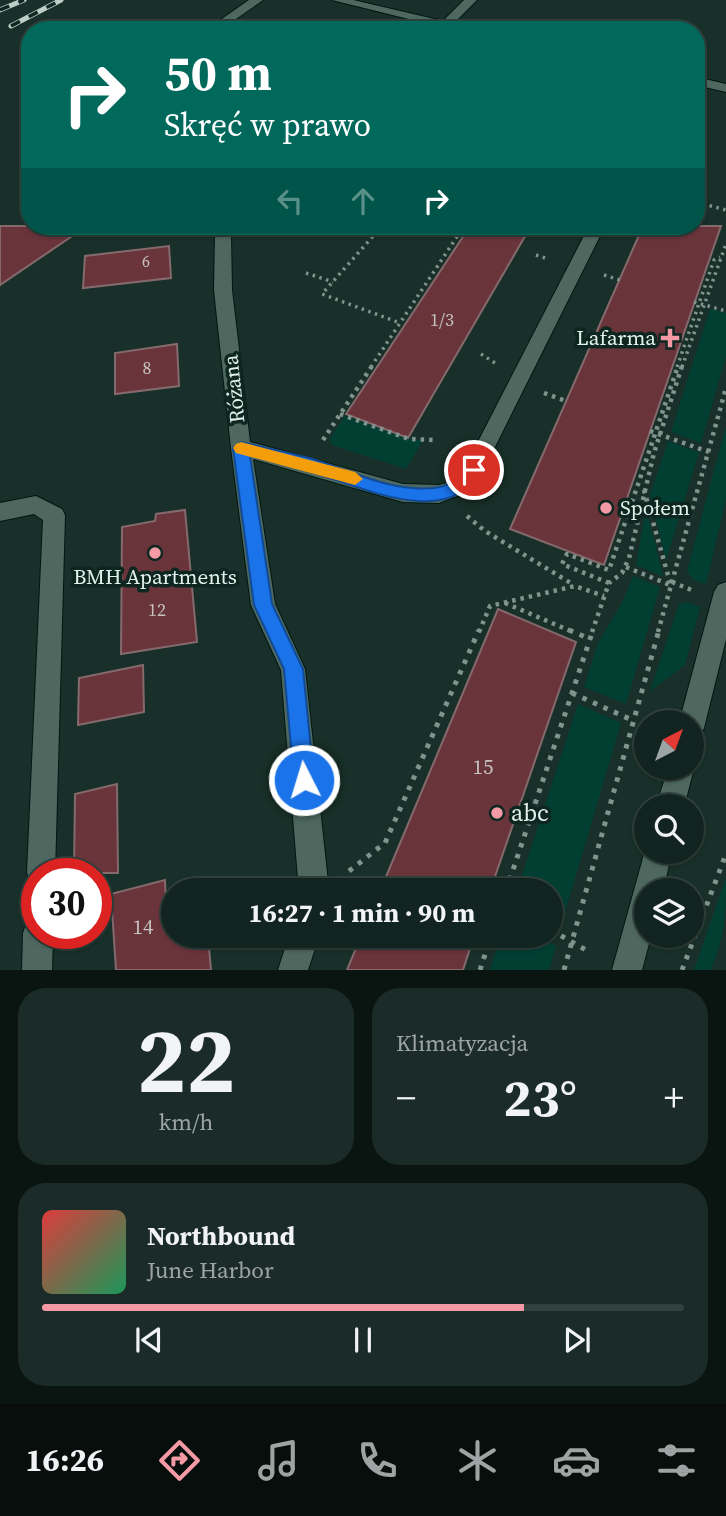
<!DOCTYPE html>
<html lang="pl">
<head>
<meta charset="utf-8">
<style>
	:root { --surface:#12241f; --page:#1b2c28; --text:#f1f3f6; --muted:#9ca4a4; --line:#31413d; --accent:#f49aa4 }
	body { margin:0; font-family:"Source Serif 4",serif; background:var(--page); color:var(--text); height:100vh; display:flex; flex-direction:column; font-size:26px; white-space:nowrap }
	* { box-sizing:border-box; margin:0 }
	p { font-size:23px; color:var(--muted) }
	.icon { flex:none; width:38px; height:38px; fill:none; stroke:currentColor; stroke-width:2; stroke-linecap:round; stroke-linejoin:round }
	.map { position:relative; height:970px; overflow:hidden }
	.panel { display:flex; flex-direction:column; gap:18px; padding:18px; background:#0a1411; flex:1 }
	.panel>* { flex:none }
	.top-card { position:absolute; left:21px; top:21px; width:684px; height:214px; border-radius:28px; box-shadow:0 2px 5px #0004,0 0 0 2px var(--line); background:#00695c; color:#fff; overflow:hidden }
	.needle { width:46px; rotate:41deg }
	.fabs { position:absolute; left:634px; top:710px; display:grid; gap:14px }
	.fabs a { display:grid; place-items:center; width:70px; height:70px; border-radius:50%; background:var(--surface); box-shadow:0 2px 5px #0004,0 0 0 2px var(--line); font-size:35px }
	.speed { position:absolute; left:21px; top:858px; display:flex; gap:14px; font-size:35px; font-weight:700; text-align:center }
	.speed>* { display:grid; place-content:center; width:91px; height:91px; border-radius:50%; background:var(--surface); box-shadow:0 2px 5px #0004,0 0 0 2px var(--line); line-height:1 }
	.speed .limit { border:10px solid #d22; background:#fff; color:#111 }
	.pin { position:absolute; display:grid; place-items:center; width:60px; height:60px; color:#fff; margin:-30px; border:4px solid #fff; border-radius:50%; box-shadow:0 2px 7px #0007 }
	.me { position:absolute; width:77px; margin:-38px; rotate:355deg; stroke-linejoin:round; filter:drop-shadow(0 0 5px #0008) }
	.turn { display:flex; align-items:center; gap:24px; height:147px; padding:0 28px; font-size:32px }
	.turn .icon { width:91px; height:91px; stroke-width:2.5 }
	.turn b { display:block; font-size:49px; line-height:60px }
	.lanes { display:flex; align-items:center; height:66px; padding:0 28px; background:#0003; justify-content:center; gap:35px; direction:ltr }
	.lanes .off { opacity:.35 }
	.big { font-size:52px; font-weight:700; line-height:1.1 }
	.panel .widget { flex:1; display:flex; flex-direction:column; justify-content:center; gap:10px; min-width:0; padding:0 24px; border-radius:28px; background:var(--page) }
	.panel .dial { align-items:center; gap:0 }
	.dial b { font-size:91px; line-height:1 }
	.song { display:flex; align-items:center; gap:21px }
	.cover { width:84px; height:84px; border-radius:10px; background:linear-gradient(135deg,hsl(0 70% 55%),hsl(150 70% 35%)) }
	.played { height:7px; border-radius:4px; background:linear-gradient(90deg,var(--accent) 75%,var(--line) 75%) }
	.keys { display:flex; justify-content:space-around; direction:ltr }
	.heat { display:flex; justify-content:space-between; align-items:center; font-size:38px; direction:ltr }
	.panel .tiles { flex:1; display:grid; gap:18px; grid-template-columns:1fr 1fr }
	.widget:last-child { grid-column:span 2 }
	.trip { position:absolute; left:161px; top:878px; width:402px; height:70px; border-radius:35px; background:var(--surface); box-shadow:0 2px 5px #0004,0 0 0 2px var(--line); font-weight:700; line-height:70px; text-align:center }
	.menu { display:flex; height:112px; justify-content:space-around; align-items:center; background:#070e0c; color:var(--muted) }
	.menu .icon { width:49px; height:49px }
	.menu .on { color:var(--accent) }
	.menu b { font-size:32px; color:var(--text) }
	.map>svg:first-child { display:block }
</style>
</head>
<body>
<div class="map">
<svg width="726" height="970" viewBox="0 0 726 970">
	<rect width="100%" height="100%" fill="#183029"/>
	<g fill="#013f33">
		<polygon points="710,309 726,313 726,356 701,443 671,432"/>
		<polygon points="345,416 409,439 423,440 406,469 332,445 330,438"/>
		<polygon points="726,426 726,499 706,584 694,580 687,571"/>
		<polygon points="668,441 699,452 666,560 650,495"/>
		<polygon points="646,508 663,576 636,565"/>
		<polygon points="633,576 660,587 626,704 584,687 598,643 622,603"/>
		<polygon points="688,602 700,607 685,665 650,691 679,604"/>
		<polygon points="578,704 621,723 563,919 551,912 551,891 517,891"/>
		<path d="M 726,878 C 726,915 725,934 711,970 L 694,970 Z"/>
		<polygon points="501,936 539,936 556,946 549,970 490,970"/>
	</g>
	<g fill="#6a343b" stroke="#846a6c" stroke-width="2">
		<polygon points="0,226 87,226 0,285"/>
		<polygon points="470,226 531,226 408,438 346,414"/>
		<polygon points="643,226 721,226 604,565 510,529"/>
		<polygon points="169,246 171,278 83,288 85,256"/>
		<polygon points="177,344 179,386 115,394 115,353"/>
		<polygon points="185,510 197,642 121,654 122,527 155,521 156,514"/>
		<polygon points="498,609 576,642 490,891 380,891"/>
		<polygon points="143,665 144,712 78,725 79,678"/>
		<polygon points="117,784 118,873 74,873 75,794"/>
		<polygon points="165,880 166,903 173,902 173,936 208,936 211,970 116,970 111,894"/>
		<polygon points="361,936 474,936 463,970 347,970"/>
	</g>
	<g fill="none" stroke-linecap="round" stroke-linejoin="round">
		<defs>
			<g id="lane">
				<polygon points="36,496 62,509 65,515 55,873 37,873 37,886 31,883 27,873 43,520 34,514 0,521 0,503"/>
				<polygon points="726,582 726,639 704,728 700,737 691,741 691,723 679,723 714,592 718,585"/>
				<polygon points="691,761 694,768 684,807 656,807 668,768 691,768"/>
				<polygon points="646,847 646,852 672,852 663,891 646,891 646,936 651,936 642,970 612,970"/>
				<polygon points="37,919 37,933 53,933 52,970 22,970 23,933 27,922"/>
			</g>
			<g id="street">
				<polygon points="249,0 263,0 220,30 206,30"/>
				<polygon points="332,0 353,0 443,21 464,0 477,0 454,23 475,30 434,30 437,26"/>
				<polygon points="696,77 726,84 726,92 696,85"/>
				<polygon points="589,226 605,226 481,475 460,495 446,500 439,503 403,502 253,459 275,604 305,669 329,891 299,891 281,670 251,605 231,448 214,290 215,235 223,230 231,235 232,290 250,442 403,484 439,485 446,483 467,463"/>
				<polygon points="289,936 319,936 308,970 278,970"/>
			</g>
		</defs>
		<use href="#lane" stroke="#011712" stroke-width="2"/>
		<use href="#street" stroke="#011712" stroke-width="2"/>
		<g stroke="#80938d" stroke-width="3.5" stroke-dasharray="2.5 4.5" stroke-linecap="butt">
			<polyline points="696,202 726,210"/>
			<polyline points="382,226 322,294 400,323"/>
			<polyline points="536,255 548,259"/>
			<polyline points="306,273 333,282"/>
			<polyline points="604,275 620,280"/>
			<polyline points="694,302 726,311"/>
			<polyline points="481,354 495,363"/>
			<polyline points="371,367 464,226"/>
			<polyline points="677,367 714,260 720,257"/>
			<polyline points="682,367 726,244"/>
		</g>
		<g stroke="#80938d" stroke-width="4.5" stroke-dasharray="3.5 5" stroke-linecap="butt">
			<polyline points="544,393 566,401"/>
			<polyline points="340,414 409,439 435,440"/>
			<polyline points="650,431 709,452"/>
			<polyline points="323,440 372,366"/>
			<polyline points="644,490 671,586"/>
			<polyline points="467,516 485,531 574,585"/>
			<polyline points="626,567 670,585"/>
			<polyline points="672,582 694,591"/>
			<polyline points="609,583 562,564 567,554 609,570 678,366"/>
			<polyline points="505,603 573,632"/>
			<polyline points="479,632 490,606 575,586 604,596"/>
			<polyline points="592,632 609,583 622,573 629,558 654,453 682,366"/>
			<polyline points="658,632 726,388"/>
		</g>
		<g stroke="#80938d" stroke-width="5" stroke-dasharray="4.5 7" stroke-linecap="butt">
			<polyline points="569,630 590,639"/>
			<polyline points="572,693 632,720"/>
			<polyline points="349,871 385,843 479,630"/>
			<polyline points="506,891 593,630"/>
			<polyline points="551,930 586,950"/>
			<polyline points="480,970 491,936"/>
			<polyline points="564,970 659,630"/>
			<polyline points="682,970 726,854"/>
		</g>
		<use href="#lane" fill="#4e6860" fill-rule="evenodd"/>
		<use href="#street" fill="#4e6860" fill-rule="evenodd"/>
		<defs>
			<g id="rail">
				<polyline points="0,10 24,0"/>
				<polyline points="11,26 61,0"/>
			</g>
		</defs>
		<use href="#rail" stroke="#bdcdc8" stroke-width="5"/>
		<use href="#rail" stroke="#0d2620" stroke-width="3.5" stroke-dasharray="10" stroke-linecap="butt"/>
	</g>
	<path fill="#1a73e8" stroke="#114b97" stroke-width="2" d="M 241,442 C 263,447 286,452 309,458 C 349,470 397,495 440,487 C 454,485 461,468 474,463 L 482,470 C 450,529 366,489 318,474 C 296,467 272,462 250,456 L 272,604 L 303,669 L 314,780 L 311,787 L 304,790 L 297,787 L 294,780 L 284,669 L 254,605 L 233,448 Z"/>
	<polygon fill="#f59e0b" points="241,442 355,472 363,479 355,485 236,453 233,448 236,444"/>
	<g fill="#f49aa4" stroke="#0d2620" stroke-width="2.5">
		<path d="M666.5 327.5h7v7h7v7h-7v7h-7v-7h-7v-7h7z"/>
		<circle cx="606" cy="508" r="7"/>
		<circle cx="155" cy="553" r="7"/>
		<circle cx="497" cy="813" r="7"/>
	</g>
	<g text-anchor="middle" stroke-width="7" stroke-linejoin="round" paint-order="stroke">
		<g font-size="16" fill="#c5c2c0">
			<text x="146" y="267">6</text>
		</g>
		<g font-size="18" fill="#c5c2c0">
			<text x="442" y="326">1/3</text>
			<text x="147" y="374">8</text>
			<text x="157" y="616">12</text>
		</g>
		<g font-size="21" fill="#e3f1ec" stroke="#0d2620" text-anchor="end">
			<text x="656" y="345">Lafarma</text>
			<text x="620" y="515" text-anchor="start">Społem</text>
			<text x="155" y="584" text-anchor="middle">BMH Apartments</text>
		</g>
		<g font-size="21" fill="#e3f1ec" stroke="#0d2620">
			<text transform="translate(234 389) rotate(-96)" y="7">Różana</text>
		</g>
		<g font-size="21" fill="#c5c2c0">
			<text x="483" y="774">15</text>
			<text x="143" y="934">14</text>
		</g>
		<g font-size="24" fill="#e3f1ec" stroke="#0d2620" text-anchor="start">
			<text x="511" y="821">abc</text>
		</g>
	</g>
</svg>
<div class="fabs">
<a><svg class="needle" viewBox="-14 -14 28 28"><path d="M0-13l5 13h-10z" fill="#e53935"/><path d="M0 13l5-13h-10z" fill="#9ca4a4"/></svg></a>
<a><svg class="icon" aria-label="search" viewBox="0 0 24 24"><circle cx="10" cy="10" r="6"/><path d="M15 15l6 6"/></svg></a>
<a><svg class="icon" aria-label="layers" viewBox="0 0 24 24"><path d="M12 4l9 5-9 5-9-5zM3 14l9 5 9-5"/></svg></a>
</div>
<div class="speed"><div class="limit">30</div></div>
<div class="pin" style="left:474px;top:470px;background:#d93025"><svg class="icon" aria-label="arrive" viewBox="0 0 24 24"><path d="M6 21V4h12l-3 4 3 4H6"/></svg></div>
<svg class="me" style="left:304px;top:780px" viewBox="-20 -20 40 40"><circle r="17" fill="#1a73e8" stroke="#fff" stroke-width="3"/><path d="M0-11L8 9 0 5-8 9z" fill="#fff"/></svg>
<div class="trip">16:27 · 1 min · 90 m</div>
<div class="top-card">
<div class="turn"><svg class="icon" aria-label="right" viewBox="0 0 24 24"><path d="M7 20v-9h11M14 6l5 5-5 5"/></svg><div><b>50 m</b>Skręć w prawo</div></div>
<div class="lanes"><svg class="icon off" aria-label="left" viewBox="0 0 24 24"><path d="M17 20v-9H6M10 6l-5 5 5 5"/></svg><svg class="icon off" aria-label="ahead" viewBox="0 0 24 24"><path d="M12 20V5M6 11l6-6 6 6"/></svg><svg class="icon" aria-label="right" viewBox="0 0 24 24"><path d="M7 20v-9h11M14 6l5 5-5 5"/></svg></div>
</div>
</div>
<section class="panel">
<div class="tiles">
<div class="widget dial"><b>22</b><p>km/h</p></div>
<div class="widget"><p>Klimatyzacja</p>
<div class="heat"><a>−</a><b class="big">23°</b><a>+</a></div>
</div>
<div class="widget">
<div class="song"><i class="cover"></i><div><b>Northbound</b><p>June Harbor</p></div></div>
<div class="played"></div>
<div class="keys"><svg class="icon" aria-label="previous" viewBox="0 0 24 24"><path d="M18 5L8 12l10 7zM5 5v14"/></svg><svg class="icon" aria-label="pause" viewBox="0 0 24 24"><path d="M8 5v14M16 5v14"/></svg><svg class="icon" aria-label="next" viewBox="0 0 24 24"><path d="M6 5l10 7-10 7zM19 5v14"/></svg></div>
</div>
</div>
</section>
<nav class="menu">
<b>16:26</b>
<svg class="icon on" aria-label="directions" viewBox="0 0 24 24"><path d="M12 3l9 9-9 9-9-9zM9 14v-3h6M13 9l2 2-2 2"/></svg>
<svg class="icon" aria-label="music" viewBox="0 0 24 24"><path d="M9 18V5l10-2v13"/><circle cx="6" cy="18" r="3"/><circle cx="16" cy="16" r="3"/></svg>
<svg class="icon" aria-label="phone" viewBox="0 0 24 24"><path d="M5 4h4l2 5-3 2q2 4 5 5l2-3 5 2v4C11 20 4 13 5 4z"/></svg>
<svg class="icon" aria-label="climate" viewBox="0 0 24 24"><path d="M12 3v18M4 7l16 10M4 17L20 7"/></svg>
<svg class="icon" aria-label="car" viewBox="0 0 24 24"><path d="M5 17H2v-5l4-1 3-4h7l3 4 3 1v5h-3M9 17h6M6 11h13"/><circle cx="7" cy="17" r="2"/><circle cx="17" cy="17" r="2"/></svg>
<svg class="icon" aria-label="filters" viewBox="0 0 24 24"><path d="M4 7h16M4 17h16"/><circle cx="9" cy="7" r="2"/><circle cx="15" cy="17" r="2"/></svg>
</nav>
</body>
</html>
